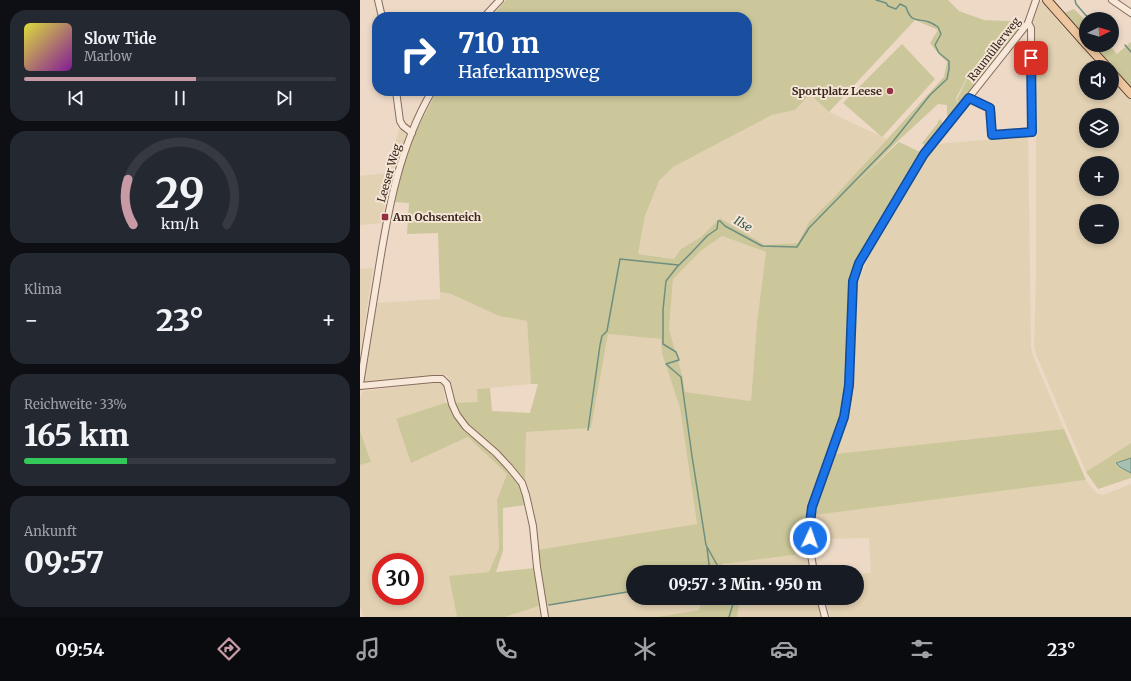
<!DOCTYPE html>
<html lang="de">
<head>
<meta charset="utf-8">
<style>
	:root { --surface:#171b24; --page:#242831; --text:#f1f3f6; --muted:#9ea1a6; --line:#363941; --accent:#c79aa5 }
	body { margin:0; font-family:Merriweather,serif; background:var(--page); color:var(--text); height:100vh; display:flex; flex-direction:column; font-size:15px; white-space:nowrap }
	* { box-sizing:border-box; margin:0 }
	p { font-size:13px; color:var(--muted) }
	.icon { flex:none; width:22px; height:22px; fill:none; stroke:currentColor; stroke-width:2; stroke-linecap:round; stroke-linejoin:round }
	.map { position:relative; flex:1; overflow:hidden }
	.details { display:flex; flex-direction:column; gap:10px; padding:10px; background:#0d0f14; width:360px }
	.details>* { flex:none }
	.hud { position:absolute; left:12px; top:12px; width:380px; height:84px; border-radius:16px; box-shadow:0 2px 6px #0003; background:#1a4fa0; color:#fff; overflow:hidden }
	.needle { width:26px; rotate:85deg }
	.fabs { position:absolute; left:719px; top:12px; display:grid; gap:8px }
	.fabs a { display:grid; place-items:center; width:40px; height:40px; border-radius:50%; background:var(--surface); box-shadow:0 2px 6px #0003; font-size:20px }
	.speed { position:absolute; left:12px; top:553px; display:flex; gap:8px; font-size:20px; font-weight:700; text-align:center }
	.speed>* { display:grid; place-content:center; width:52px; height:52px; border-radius:50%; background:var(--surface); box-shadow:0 2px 6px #0003; line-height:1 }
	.speed .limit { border:6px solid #d22; background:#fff; color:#111 }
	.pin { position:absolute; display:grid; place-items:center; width:34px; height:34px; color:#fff; margin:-17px; border-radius:8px; box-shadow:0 2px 6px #0006 }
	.me { position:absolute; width:44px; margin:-22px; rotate:3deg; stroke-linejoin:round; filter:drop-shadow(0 0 3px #0008) }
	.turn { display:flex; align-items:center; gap:14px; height:84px; padding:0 20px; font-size:18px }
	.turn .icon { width:52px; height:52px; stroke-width:2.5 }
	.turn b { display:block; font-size:28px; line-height:34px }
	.big { font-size:30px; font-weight:800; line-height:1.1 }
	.details .widget { flex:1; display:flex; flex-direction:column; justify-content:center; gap:6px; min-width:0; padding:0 14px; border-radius:16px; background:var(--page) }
	.details .dial { align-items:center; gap:0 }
	.dial svg { height:104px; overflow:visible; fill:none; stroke:var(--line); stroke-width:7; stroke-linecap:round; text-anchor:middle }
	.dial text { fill:var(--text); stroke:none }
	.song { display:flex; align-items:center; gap:12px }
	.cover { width:48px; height:48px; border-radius:6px; background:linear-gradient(135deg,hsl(60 70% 55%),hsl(290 70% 35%)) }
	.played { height:4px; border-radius:2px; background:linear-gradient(90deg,var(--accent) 55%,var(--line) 55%) }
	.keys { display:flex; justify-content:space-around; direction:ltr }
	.heat { display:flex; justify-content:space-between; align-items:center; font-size:22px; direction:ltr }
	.charge { height:6px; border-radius:3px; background:linear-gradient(90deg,#34c759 33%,var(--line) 0) }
	.trip { position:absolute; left:266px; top:565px; width:238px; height:40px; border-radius:20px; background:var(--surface); box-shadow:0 2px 6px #0003; font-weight:800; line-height:40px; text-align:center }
	.dock { display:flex; height:64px; justify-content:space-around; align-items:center; background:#090b0e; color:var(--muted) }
	.dock .icon { width:28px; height:28px }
	.dock .current { color:var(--accent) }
	.dock b { font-size:18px; color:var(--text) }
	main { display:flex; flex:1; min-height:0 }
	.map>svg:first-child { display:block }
</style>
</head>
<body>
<main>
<section class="details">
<div class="widget">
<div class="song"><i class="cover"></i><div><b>Slow Tide</b><p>Marlow</p></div></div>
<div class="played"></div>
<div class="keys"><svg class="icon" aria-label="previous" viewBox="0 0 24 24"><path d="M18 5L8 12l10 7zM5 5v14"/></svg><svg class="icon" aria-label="pause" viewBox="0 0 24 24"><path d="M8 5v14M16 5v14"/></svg><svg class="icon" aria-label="next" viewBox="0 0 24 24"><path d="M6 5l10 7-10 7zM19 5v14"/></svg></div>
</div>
<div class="widget dial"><svg viewBox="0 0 100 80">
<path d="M14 69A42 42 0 1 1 86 69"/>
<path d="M14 69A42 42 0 0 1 10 34" stroke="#c79aa5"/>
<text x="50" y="56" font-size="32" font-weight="700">29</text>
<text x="50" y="72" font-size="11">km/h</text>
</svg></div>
<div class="widget"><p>Klima</p>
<div class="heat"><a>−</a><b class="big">23°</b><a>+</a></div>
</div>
<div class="widget"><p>Reichweite · 33%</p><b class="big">165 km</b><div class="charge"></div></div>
<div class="widget"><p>Ankunft</p><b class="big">09:57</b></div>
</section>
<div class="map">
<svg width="771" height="617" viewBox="0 0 771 617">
	<rect width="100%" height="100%" fill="#edd9c6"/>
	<g fill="#e2d1b3" fill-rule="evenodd">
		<path d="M 681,1 L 684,1 L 743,67 L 726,67 L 726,93 L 752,93 L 752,77 L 771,97 L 771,443 L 726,472 L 676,354 L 674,347 L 676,278 L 676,115 L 673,19 L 674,12 ZM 726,115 L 752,115 L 752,141 L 726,141 ZM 726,163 L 752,163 L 752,189 L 726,189 ZM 726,211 L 752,211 L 752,237 L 726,237 Z"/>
		<polygon points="450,93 469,112 527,139 475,196 449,222 438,243 405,245 360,218 341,237 321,249 314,259 278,254 285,216 299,181 313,167 412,115 435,110"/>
		<polygon points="39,129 46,135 29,181 21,223 0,225 0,176 27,173"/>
		<polygon points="668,136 671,347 673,356 704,429 475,454 489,417 492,397 498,283 509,256 567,156 578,144"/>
		<polygon points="362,236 406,252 397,322 391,401 325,392 323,378 309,329 313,279 342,250"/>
		<polygon points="13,268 3,333 0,351 0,269"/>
		<polygon points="80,292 91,294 139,316 167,321 171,384 118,389 119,402 94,403 90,384 87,375 4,384 17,303 80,299"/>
		<polygon points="248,334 301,339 302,355 320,408 337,525 177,550 165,483 166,432 231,428"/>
		<path d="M 83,382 L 85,403 L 36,420 L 51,463 L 108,437 L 147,474 L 137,500 L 139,548 L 129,572 L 90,577 L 97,617 L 3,617 L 0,605 L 0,465 L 11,462 L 0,431 L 0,399 L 3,391 ZM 21,562 L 55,562 L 55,596 L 21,596 Z"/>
		<polygon points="726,480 736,493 743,495 771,484 771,617 470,617 466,598 497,598 497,574 511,573 509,538 451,539 457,535 455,515"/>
		<polygon points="449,553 452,572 365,572 362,564"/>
		<polygon points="273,591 273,598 343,598 339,610 297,617 187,617 184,606"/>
		<polygon points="376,598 458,598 463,617 377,617 379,605"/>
		<polygon points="182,605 184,617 145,617"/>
	</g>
	<g fill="#cbc79a" fill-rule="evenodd">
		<path d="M 146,0 L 588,0 L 599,11 L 624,20 L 666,22 L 599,105 L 597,99 L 614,65 L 596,98 L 599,107 L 587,120 L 587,105 L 578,104 L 538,141 L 497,182 L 539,142 L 562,153 L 497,262 L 484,411 L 451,507 L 449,553 L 362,564 L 365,572 L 273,572 L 273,591 L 184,606 L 177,550 L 337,524 L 320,408 L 302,354 L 301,339 L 248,334 L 231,428 L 166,432 L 165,483 L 166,505 L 143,508 L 143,551 L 136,572 L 175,568 L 182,605 L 145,617 L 97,617 L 89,576 L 129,572 L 139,548 L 137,500 L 147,474 L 108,437 L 51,463 L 36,419 L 85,403 L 118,402 L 117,389 L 130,388 L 132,411 L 170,413 L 178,384 L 171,384 L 167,321 L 139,316 L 91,294 L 80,292 L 78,233 L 47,234 L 49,203 L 33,202 L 37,185 L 56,131 L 77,91 L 387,91 L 387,17 L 131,17 ZM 555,20 L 578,30 L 570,43 L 578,53 L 587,62 L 584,77 L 475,196 L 449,222 L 438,243 L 405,245 L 360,218 L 341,237 L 321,249 L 314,259 L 278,254 L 285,216 L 299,181 L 313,167 L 412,115 L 435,110 L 450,94 L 469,112 ZM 362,236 L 406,252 L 397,322 L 391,401 L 325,392 L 323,378 L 309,329 L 313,279 L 342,250 Z"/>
		<polygon points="714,9 726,21 726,39 702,14"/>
		<polygon points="771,42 771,89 732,45 749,45 757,54"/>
		<polygon points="542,44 575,79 522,137 483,103"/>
		<polygon points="581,119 583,125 567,147 562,143 578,123 577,122"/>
		<polygon points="704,429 726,480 455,515 475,454"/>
		<polygon points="0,431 11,462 0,465"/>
		<polygon points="771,443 771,478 738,489 726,472"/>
		<polygon points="343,598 376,598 379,605 377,617 297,617 339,610"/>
	</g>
	<polygon fill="#a7c0b4" stroke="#6e8f80" points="771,458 771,473 760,467 756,463"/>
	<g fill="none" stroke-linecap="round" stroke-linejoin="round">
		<g stroke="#6e8f80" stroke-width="1.5">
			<polyline points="715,0 716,4 729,19"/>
			<polyline points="752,41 754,42"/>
			<polyline points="765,45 771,52"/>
			<polyline points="228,430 240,345 242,336 247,331 260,259 318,265"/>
			<polyline points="347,548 350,572"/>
			<path d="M 361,572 L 346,545 L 332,456 L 321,377 L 306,364 L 319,360 L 316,352 L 303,344 L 303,310 L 306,281 L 317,267 L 332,252 L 347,236 L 357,229 L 358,221 L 360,221 L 365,226 L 402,246 L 437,247 L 449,228 L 531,144 L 570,95 L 587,79 L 589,69 L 589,61 L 579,53 L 575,45 L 581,34 L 578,27 C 575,25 572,23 569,22 C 556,18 551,23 546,7 L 540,4 L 536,9 L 528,6 L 526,3 L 516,0"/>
			<polyline points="189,605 273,591"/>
			<polyline points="369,617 373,604 370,598"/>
		</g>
		<defs>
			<g id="minor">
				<polyline points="18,0 22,17"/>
				<polyline points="752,0 771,13"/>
				<polyline points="124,17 140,0"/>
				<polyline points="36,91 40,121 43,126 52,133"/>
				<polyline points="609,98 631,108 632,135 672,132 671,28 668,23"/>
				<path d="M 0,384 C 6,347 12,310 18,273 C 28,210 39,147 72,91"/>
				<polyline points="0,386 73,379 82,379 87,384 92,404 97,415 106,427 136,453 149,467 162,483 166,495 173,526 177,567 185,617"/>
				<polyline points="454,572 451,555 450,523 452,507 484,417 488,397 489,373 493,281 499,263 564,154 668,23 676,0"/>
				<polyline points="460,598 465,617"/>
			</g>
			<g id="major">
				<polyline points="687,0 726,44"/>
				<polyline points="727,45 747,67"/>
				<polyline points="752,73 771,94"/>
			</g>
		</defs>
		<use href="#minor" stroke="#876b5c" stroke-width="8"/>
		<use href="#major" stroke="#553a30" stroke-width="10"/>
		<use href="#minor" stroke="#f8e8d9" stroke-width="6"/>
		<use href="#major" stroke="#eec69f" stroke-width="8"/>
	</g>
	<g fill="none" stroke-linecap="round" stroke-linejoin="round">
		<defs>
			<polyline id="route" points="450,538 450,523 452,507 484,417 489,385 493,281 499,263 564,154 609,98 630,108 632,135 672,132 671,58"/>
		</defs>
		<use href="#route" stroke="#114b97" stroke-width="10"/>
		<use href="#route" stroke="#1a73e8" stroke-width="7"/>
	</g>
	<g fill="#942e43" stroke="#f4e5d5" stroke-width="1.5">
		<circle cx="530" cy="91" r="4"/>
		<rect x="21" y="213" width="8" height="8" rx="2"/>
	</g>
	<g text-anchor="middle" stroke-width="4" stroke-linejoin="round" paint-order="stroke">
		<g font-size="11" fill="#38261f" stroke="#f4e5d5">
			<text transform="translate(634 49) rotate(-52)" y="4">Raumüllerweg</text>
			<text transform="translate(29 173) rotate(-74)" y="4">Leeser Weg</text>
		</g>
		<g font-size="11" font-weight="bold" fill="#38261f" stroke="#f4e5d5" text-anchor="end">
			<text x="522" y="95">Sportplatz Leese</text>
			<text x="33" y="221" text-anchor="start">Am Ochsenteich</text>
		</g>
		<g font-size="12" font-style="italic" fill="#2f574d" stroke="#f4e5d5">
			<text transform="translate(383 224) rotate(31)" y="4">Ilse</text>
		</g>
	</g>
</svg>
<div class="fabs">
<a><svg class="needle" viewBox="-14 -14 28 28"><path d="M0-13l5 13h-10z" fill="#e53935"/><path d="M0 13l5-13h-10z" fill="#9ea1a6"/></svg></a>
<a><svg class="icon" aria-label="sound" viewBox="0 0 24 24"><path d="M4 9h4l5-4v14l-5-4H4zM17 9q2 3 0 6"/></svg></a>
<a><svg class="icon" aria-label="layers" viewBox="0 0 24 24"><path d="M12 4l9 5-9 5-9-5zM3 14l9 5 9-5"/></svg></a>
<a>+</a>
<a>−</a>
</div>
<div class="speed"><div class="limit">30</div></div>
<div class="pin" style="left:671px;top:58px;background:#d93025"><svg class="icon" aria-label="arrive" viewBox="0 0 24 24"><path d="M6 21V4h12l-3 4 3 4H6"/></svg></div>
<svg class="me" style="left:450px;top:538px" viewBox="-20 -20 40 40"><circle r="17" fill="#1a73e8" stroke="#fff" stroke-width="3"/><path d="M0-11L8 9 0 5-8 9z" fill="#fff"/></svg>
<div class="trip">09:57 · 3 Min. · 950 m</div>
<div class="hud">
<div class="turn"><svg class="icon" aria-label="right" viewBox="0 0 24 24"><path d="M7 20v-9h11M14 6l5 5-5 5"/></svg><div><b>710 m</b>Haferkampsweg</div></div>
</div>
</div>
</main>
<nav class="dock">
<b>09:54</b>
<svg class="icon current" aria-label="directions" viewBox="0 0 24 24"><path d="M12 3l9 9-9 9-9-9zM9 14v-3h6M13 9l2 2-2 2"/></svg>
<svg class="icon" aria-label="music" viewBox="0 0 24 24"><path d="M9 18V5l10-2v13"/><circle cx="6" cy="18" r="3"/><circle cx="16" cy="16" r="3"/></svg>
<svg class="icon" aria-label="phone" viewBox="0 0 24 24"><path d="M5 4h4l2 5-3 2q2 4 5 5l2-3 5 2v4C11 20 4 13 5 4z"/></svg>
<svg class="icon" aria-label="climate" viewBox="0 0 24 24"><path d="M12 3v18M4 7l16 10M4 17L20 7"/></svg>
<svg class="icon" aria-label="car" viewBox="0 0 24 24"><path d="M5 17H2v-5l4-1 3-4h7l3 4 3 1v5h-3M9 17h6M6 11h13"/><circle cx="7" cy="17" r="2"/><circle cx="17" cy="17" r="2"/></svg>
<svg class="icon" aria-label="filters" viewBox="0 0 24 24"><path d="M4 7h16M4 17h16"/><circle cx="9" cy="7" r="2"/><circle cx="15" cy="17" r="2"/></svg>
<b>23°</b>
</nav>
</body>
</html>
